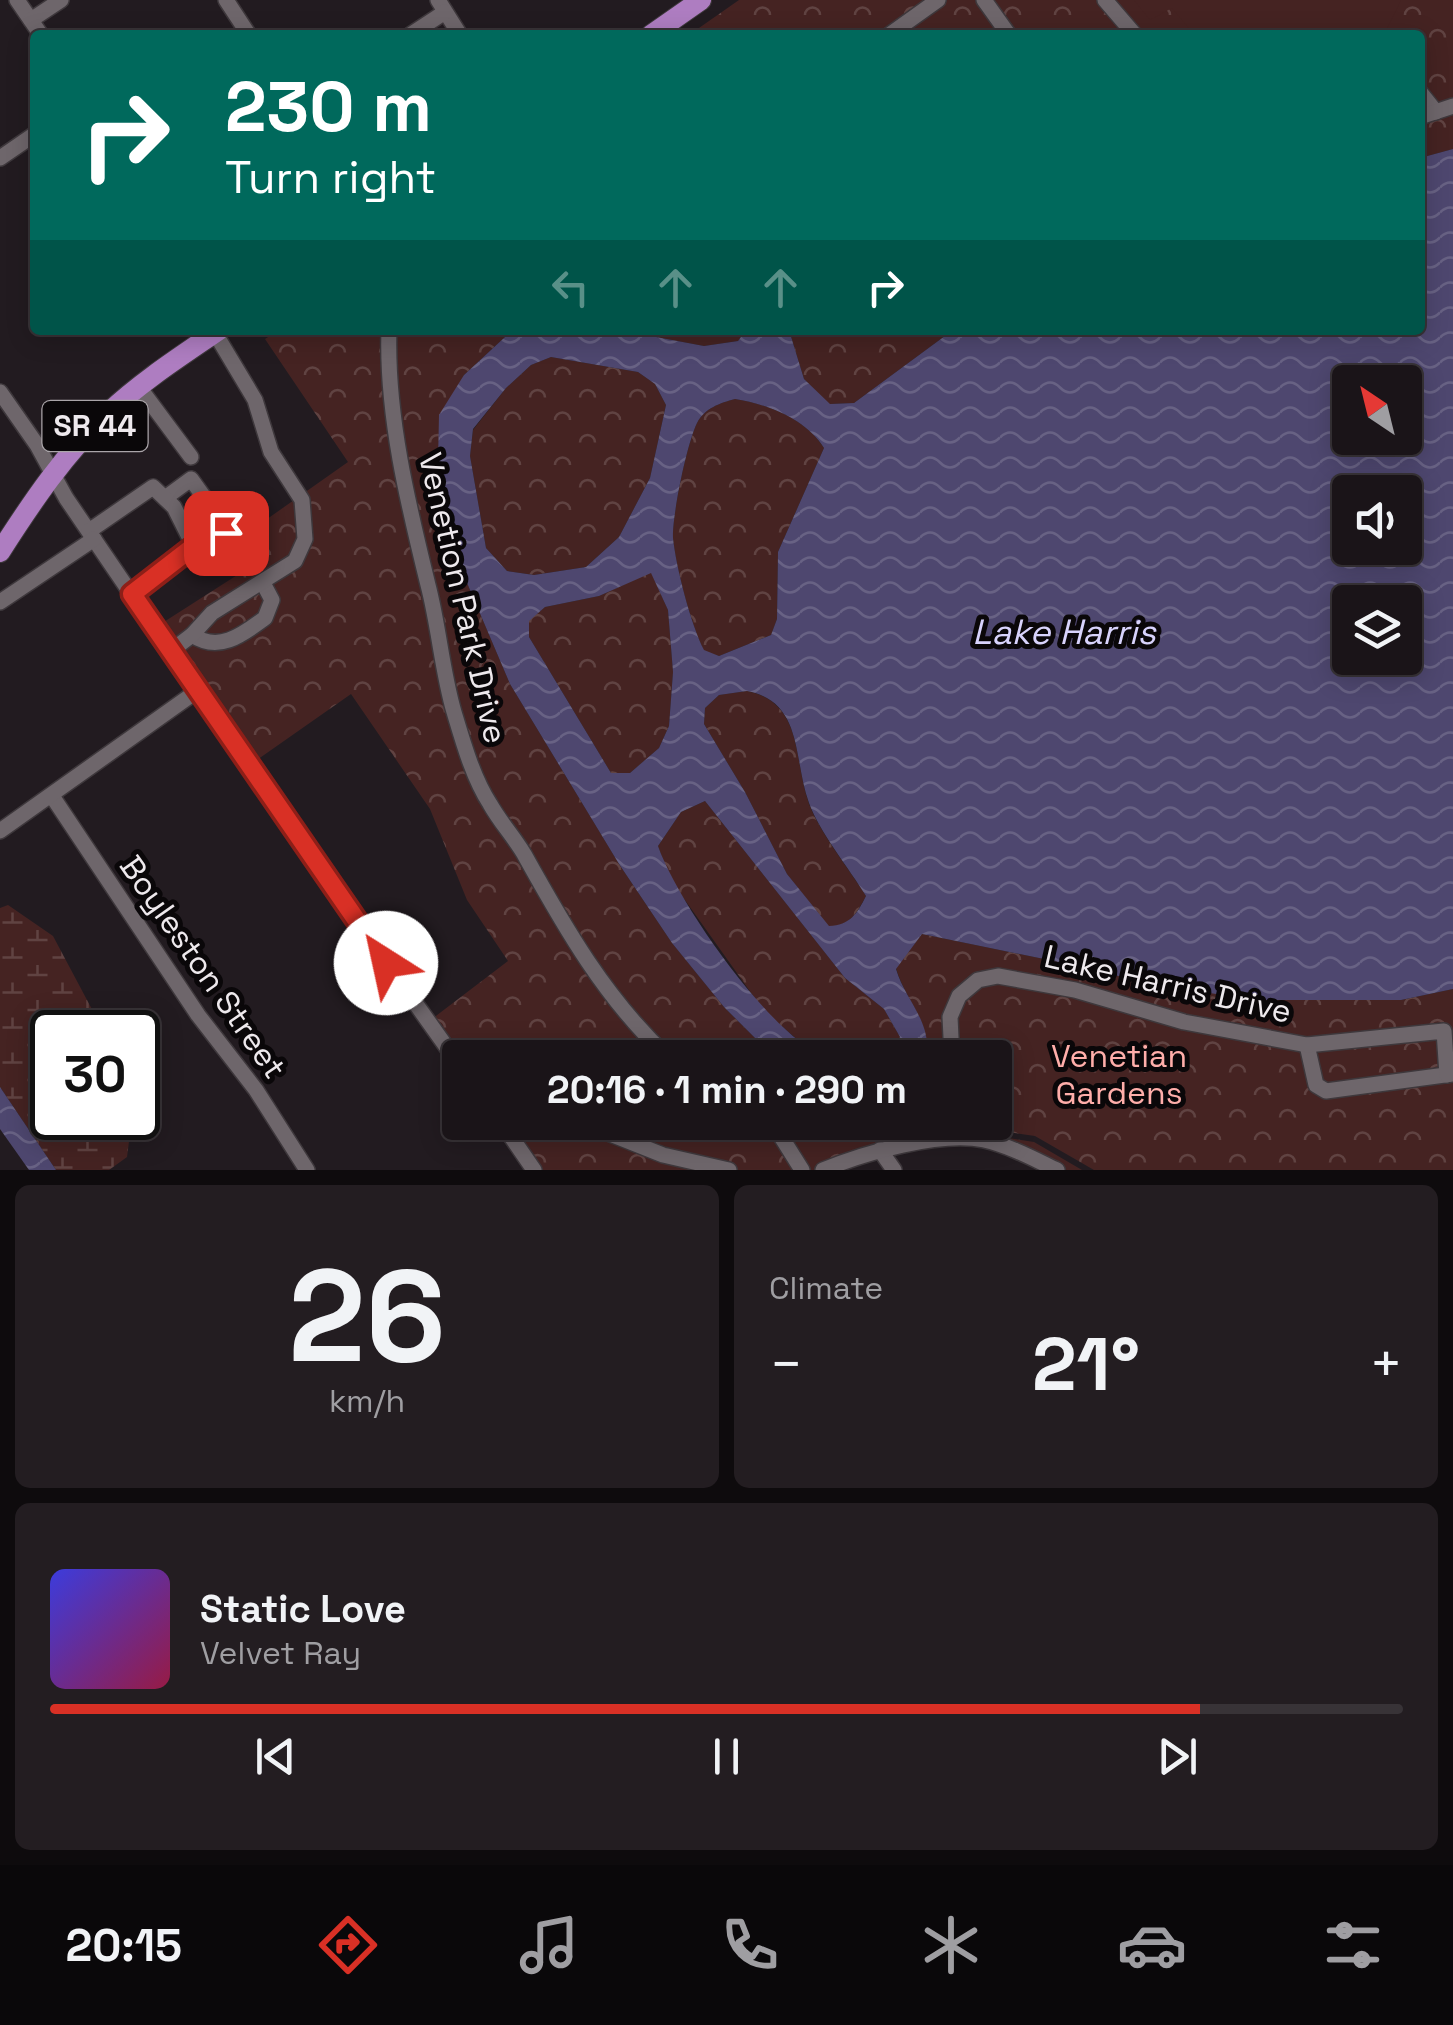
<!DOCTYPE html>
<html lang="en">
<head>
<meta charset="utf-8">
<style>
	:root { --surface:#1a1418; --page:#231d21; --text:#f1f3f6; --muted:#9f9ea2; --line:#383337; --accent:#d93025 }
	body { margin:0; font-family:"Space Grotesk",sans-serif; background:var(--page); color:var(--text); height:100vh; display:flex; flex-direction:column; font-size:38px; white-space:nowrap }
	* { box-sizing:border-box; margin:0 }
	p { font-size:32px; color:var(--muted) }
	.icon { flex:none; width:55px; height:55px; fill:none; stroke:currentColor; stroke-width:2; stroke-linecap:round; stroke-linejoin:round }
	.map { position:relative; height:1170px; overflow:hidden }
	.drawer { display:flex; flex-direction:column; gap:15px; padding:15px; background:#0e0b0d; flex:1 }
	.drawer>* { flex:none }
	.top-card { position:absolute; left:30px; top:30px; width:1395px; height:305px; border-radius:10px; box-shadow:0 5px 25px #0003,0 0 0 2px var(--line); background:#00695c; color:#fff; overflow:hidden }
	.needle { width:65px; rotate:325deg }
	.buttons { position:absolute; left:1332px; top:365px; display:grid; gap:20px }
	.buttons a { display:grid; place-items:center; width:90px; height:90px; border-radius:10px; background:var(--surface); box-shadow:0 5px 25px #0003,0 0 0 2px var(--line); font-size:50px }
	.speed { position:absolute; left:30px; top:1010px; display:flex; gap:20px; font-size:50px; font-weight:700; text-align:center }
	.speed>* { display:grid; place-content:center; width:130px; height:130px; border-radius:50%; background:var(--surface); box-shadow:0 5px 25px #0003,0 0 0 2px var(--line); line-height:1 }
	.speed .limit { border:5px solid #111; border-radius:15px; background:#fff; color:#111 }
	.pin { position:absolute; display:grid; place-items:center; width:85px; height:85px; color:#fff; margin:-42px; border-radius:20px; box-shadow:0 5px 15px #0006 }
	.me { position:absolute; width:110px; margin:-55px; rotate:325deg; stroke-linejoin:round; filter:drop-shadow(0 0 8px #0008) }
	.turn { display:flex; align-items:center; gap:35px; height:210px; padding:0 30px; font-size:45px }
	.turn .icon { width:130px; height:130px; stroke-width:2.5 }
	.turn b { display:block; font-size:70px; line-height:85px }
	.lanes { display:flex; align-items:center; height:95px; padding:0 30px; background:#0003; justify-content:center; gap:50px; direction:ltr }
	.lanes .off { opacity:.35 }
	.big { font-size:75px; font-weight:700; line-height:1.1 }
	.drawer .tile { flex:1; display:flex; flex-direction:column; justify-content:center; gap:15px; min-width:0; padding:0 35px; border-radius:15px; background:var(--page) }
	.drawer .dial { align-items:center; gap:0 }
	.dial b { font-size:130px; line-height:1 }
	.song { display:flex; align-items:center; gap:30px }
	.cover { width:120px; height:120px; border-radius:15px; background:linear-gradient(135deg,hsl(240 70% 55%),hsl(340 70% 35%)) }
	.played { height:10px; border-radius:5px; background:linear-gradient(90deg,var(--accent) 85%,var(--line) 85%) }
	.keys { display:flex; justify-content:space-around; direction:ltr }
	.heat { display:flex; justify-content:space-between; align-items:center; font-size:55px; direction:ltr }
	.drawer .tiles { flex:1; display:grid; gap:15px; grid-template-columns:1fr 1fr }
	.tile:last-child { grid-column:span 2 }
	.trip { position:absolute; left:442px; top:1040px; width:570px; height:100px; border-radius:10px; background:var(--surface); box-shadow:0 5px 25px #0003,0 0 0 2px var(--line); font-weight:700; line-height:100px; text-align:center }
	.tab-bar { display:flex; height:160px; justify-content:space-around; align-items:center; background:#0a080a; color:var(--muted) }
	.tab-bar .icon { width:70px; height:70px }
	.tab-bar .on { color:var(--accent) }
	.tab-bar b { font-size:45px; color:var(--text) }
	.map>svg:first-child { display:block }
</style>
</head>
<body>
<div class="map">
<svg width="1453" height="1170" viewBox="0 0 1453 1170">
	<defs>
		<pattern id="wetland-marsh" width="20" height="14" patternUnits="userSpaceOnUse" patternTransform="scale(2.5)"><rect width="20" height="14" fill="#452322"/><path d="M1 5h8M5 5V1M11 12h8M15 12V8" fill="none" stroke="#604342"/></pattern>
		<pattern id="park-crowns" width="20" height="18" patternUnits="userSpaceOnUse" patternTransform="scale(2.5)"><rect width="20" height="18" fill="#452322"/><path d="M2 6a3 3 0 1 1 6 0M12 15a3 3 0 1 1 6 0" fill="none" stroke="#604342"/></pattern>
		<pattern id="water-waves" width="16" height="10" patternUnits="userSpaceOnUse" patternTransform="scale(2.5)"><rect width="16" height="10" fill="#4e476f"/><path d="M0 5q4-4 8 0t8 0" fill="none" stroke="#686284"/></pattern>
	</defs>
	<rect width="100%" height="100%" fill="#221b20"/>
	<polygon fill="url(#wetland-marsh)" points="8,905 53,936 104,1032 52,1032 52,1118 132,1118 127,1157 109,1170 56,1170 0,1087 0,908"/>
	<g fill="url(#park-crowns)">
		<polygon points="739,0 1453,0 1453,149 1420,158 1420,35 689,35"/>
		<polygon points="279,330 508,330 505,337 464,375 438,462 459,564 510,684 619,864 672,943 724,1007 774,1057 460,1058 428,1022 508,961 467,900 430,809 351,694 251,764 156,627 259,561 243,536 348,462 265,339"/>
		<polygon points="619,330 746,330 738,341 704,346"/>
		<polygon points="789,330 953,330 854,403 829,404 804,379"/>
		<polygon points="551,357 638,372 655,384 666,405 650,478 619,537 586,567 534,575 507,571 486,548 470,456 473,430 506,388 531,365"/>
		<path d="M 735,399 C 768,404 806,419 824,448 L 778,552 L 777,619 L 771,635 L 719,656 L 704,651 C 691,624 676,568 673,538 C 672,516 687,443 697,423 C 705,408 720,403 735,399 Z"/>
		<polygon points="651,572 668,610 673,672 669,726 659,748 630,773 611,773 529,637 528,621 545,607 599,596"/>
		<path d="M 747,691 C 804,703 793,760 809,804 C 820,833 849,869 866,896 C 856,914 851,925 829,927 L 787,874 L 745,792 L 704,724 L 705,708 L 719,695 Z"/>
		<polygon points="705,801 845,978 884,1009 900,1037 889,1057 825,1057 812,1052 764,1011 670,879 658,846 681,812"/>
		<path d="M 922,934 L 1083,967 L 1150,984 L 1401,1000 L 1453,989 L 1453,1170 L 1094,1170 L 1035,1136 L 949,1123 L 944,1125 L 947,1129 L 1034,1142 L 1082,1170 L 1058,1170 L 972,1142 L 923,1143 L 837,1170 L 536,1170 L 501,1123 L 995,1122 L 995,1058 L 926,1057 C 932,1023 905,1000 896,968 Z"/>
	</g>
	<polygon fill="#452322" points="1134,0 1401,0 1384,35 1206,35 1198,28 1192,32 1172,8 1150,20"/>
	<g fill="url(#water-waves)" fill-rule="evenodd">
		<path d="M 1453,149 L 1453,989 L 1401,1000 L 1256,1000 L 1150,984 L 1083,967 L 922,934 L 896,969 C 905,1000 933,1023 926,1057 L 889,1057 L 900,1037 L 884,1009 L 845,978 L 705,801 L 681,812 L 658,846 C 678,903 770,1035 825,1057 L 774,1057 L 724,1007 L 672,943 L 619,864 L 510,684 L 459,564 L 438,462 L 439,415 L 464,375 L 505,337 L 508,330 L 619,330 L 704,346 L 738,341 L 746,330 L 789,330 L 804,379 L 830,404 L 854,403 L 953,330 L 1420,330 L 1420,158 ZM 551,357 L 638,372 L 655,384 L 666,405 L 650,478 L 619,537 L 586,567 L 534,575 L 507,571 L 486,548 L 470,456 L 473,429 L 506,388 L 531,365 ZM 1350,382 L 1405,382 L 1405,438 L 1350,438 ZM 735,399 C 767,404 806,419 824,448 L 778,552 L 777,619 L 771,635 L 719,656 L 704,650 C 691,625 676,567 673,538 C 672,516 687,443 697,423 C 705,408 720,403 735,399 ZM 1350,492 L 1405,492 L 1405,548 L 1350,548 ZM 651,573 L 668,610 L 673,672 L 669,726 L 659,748 L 630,773 L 611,773 L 529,637 L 529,621 L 545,607 L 599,596 ZM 1350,602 L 1405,602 L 1405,658 L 1350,658 ZM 747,691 C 804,702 793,760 809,803 C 820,833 849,868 866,896 C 857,914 850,925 829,926 L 787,874 L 745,792 L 704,724 L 705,708 L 719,695 Z"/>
		<polygon points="0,1087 56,1170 29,1170 0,1129"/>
	</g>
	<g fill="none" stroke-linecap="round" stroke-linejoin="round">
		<defs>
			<g id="minor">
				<polyline points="17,0 41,35"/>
				<polyline points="226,0 249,35"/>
				<polyline points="438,0 460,35"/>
				<polyline points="984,0 1009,35"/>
				<polyline points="1105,0 1135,35"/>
				<polyline points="31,20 61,0"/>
				<polyline points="410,35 445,12"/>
				<polyline points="889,35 938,0"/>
				<polyline points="1420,92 1436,112"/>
				<polyline points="1420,117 1453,106"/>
				<polyline points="0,158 35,134"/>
				<path d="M 389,330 C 386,414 408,504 428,585 C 439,627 442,671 454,712 C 463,742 473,778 490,804 C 500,822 514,837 524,854 C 565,928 606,1000 669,1058"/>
				<polyline points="139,387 191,457"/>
				<polyline points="0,392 37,445 66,498 283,817 460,1066"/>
				<polyline points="165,498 191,479 222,522 225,533 204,547 194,547"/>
				<polyline points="89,531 153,487 174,507 194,547 133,594"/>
				<polyline points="0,602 94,539"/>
				<path d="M 192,635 C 219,653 242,635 265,618 L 272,600 L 263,583"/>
				<polyline points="171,651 192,635 212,613 295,561 305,539 302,500 271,452 255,400 215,333"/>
				<polyline points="52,796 198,1015 256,1090 307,1170"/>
				<polyline points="0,831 197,691"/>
				<polyline points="1307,1045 1316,1085 1326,1091 1453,1074"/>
				<polyline points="952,1058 950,1017 959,996 978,980 998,976 1075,990 1184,1022 1307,1045 1444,1031 1447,1075"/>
				<polyline points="501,1122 534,1170"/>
				<polyline points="580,1122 663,1155 729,1170"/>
				<polyline points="766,1122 775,1127 802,1170"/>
				<polyline points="880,1150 894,1170"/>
				<path d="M 823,1170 C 864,1153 940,1131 984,1140 C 1010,1146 1034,1159 1057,1170"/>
			</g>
			<g id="major">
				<polyline points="651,35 701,0"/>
				<path d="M 0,552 C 32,502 65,453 108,413 C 142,381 181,356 219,330"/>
			</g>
		</defs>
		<use href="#minor" stroke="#3e383c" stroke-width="18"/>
		<use href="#major" stroke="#3e383c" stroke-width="22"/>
		<use href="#minor" stroke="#6e666b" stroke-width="15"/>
		<use href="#major" stroke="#ae7dc1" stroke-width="20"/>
	</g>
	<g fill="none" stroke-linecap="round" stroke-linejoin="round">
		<defs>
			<polyline id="route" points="226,533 204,548 194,546 132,594 386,963"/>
		</defs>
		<use href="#route" stroke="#8d1f18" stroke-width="25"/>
		<use href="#route" stroke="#d93025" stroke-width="18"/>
	</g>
	<g text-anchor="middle" stroke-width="10" stroke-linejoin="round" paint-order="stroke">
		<rect fill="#0a0709" stroke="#aaa5a9" stroke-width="2.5" x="42.5" y="401" width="105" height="50" rx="8"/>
		<g font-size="30" font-weight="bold" fill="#eee9ed">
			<text x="95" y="436">SR 44</text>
		</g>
		<g font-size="32" fill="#eee9ed" stroke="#0a0709">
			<text transform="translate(463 598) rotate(77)" y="11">Venetion Park Drive</text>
			<text transform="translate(203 967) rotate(55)" y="11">Boyleston Street</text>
			<text transform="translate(1168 984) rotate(13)" y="11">Lake Harris Drive</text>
		</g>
		<g font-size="32" fill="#ffaeaa" stroke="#0a0709">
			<text x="1119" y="1067">Venetian<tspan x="1119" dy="37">Gardens</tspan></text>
		</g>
		<g font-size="35" font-style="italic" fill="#d8d3fc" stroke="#0a0709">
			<text x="1064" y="644">Lake Harris</text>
		</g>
	</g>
</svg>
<div class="buttons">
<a><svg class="needle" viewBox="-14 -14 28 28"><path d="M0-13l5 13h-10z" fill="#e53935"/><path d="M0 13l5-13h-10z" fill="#9f9ea2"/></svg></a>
<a><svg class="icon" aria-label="sound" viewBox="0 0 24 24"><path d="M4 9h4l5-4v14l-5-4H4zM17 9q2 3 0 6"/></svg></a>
<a><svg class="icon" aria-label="layers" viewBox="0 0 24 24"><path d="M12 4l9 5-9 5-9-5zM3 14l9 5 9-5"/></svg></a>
</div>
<div class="speed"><div class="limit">30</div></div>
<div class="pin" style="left:226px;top:533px;background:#d93025"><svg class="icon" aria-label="arrive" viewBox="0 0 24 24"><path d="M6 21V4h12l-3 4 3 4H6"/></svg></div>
<svg class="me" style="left:386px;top:963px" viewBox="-20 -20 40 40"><circle r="19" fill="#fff"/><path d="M0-13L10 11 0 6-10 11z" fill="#d93025"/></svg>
<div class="trip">20:16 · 1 min · 290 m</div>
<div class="top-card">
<div class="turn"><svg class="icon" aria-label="right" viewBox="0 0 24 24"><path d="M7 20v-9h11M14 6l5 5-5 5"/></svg><div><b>230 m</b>Turn right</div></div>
<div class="lanes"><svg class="icon off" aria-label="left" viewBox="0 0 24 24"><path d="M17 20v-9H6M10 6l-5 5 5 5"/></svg><svg class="icon off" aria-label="ahead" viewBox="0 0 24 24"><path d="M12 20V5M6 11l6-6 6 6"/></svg><svg class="icon off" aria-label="ahead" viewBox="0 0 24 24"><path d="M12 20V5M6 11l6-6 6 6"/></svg><svg class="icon" aria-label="right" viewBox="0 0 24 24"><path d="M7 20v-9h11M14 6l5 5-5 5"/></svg></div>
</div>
</div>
<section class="drawer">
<div class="tiles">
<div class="tile dial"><b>26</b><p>km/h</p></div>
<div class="tile"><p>Climate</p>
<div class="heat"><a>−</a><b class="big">21°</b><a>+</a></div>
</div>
<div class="tile">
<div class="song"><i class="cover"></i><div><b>Static Love</b><p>Velvet Ray</p></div></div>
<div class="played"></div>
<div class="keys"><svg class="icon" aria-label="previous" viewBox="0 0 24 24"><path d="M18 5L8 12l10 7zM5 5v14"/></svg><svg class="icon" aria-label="pause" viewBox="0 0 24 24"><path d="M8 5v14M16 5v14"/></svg><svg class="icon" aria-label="next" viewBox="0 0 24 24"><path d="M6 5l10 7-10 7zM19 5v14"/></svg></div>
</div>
</div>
</section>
<nav class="tab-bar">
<b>20:15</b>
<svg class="icon on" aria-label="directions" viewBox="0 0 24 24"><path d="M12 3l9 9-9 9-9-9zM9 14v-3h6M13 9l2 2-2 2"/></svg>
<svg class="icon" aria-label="music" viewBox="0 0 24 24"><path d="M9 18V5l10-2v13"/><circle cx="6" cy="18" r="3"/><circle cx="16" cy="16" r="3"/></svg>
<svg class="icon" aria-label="phone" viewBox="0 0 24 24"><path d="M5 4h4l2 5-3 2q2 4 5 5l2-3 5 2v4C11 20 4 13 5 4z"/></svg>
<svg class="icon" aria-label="climate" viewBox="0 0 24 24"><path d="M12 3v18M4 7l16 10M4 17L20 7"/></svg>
<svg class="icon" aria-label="car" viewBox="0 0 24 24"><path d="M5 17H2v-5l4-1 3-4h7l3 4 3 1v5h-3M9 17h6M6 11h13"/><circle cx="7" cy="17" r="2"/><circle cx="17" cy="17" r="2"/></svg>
<svg class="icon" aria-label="filters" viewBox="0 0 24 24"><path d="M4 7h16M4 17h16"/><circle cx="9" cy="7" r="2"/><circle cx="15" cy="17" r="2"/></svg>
</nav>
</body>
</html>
